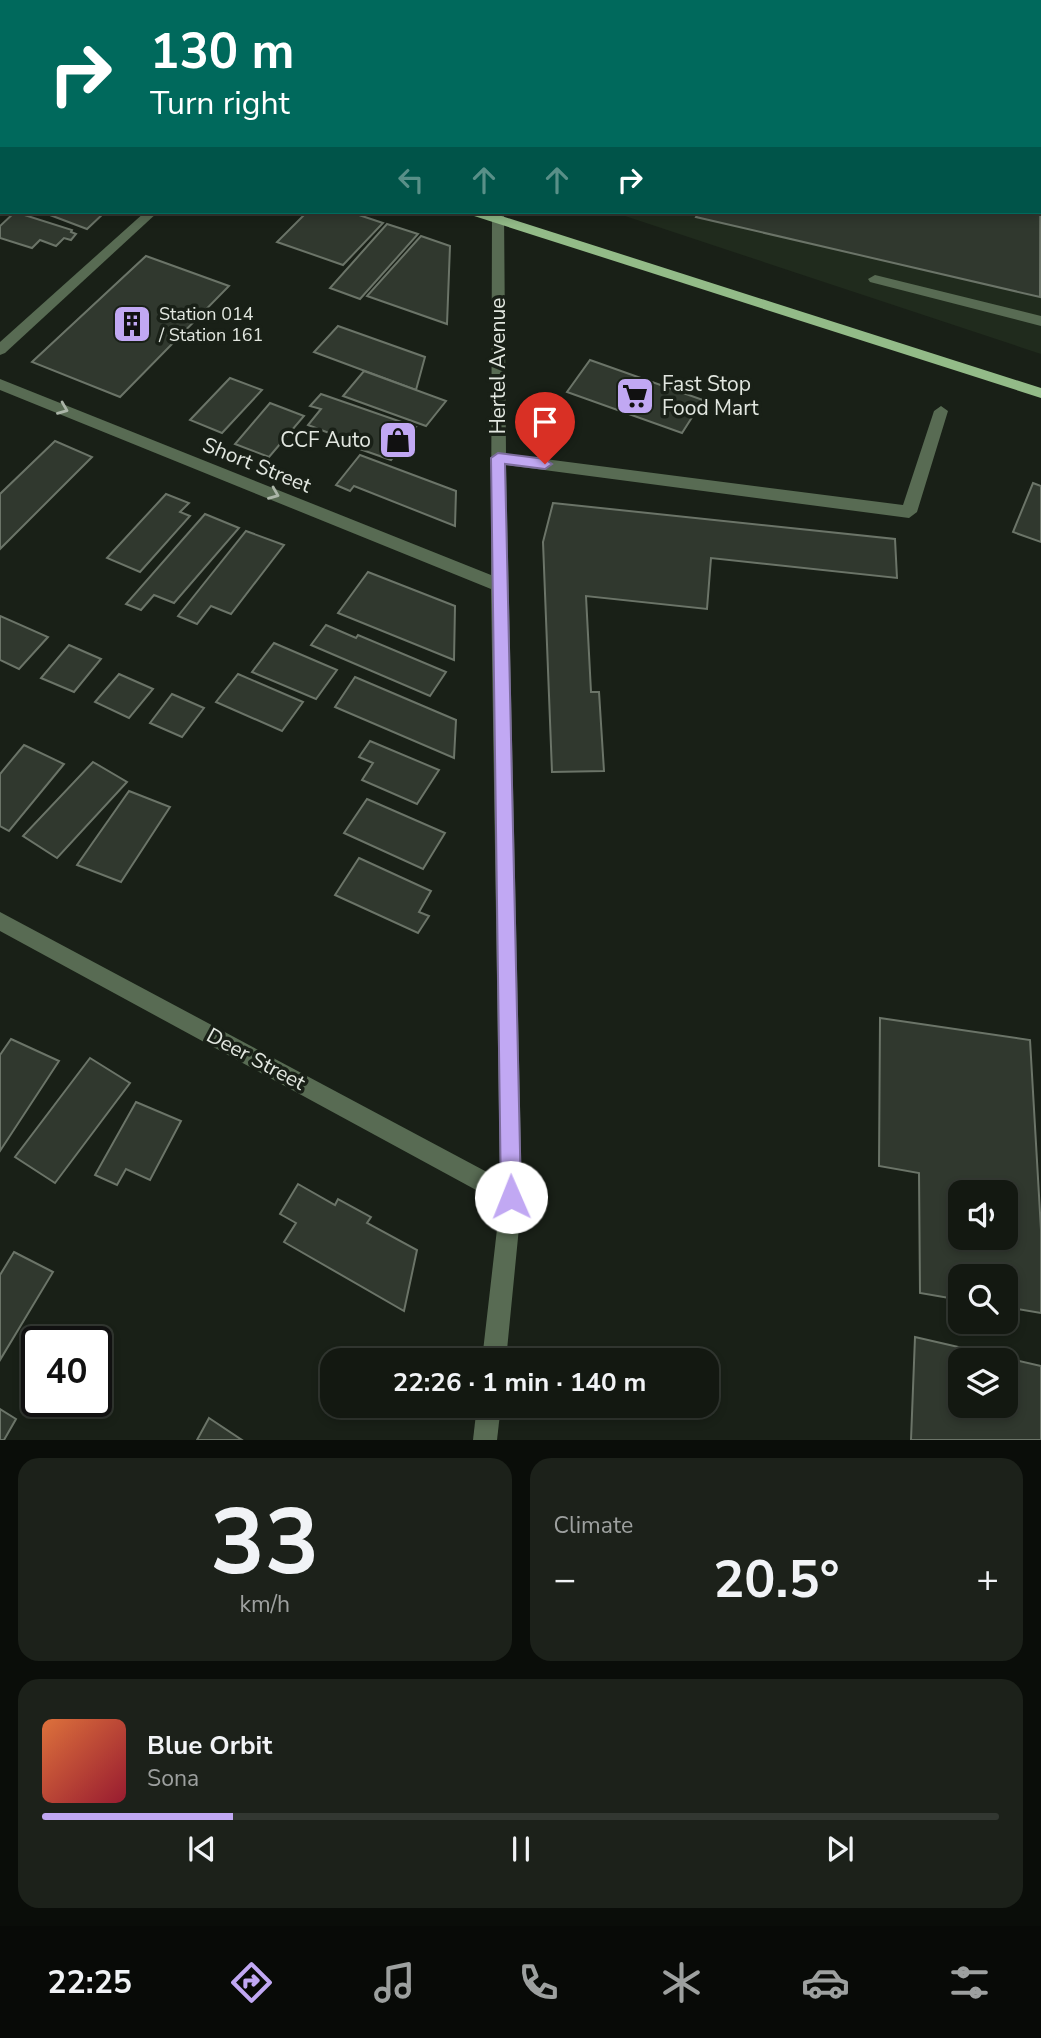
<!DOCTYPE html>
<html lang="en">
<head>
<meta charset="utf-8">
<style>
	:root { --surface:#131811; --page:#1c211a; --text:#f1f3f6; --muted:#9da09f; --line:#323731; --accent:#c1a8f3 }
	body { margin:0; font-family:"Nunito Sans",sans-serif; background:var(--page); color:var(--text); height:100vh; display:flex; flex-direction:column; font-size:26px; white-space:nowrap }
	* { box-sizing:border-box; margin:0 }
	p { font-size:23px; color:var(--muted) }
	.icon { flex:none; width:38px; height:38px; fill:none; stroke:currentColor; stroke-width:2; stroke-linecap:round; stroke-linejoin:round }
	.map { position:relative; height:1440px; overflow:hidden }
	.panel { display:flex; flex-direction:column; gap:18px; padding:18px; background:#0a0d09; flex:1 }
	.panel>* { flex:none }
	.top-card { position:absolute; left:0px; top:0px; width:1041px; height:214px; box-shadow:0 4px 10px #0003,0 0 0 2px var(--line); background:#00695c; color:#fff; overflow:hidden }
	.fabs { position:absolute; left:948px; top:1180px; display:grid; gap:14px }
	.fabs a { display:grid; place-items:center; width:70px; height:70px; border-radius:14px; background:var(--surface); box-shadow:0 4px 10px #0003,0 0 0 2px var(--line); font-size:35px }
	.speed { position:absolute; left:21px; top:1326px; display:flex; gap:14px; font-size:35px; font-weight:700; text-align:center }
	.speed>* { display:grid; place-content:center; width:91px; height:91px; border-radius:50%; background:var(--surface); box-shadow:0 4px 10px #0003,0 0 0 2px var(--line); line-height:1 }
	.speed .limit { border:4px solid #111; border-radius:10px; background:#fff; color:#111 }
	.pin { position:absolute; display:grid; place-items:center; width:60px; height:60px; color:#fff; margin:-72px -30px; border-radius:50% 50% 50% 0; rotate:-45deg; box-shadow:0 0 7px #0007 }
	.pin .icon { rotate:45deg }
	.me { position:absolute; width:77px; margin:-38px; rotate:359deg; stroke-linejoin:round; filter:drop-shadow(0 0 5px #0008) }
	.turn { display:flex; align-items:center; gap:24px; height:147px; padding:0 35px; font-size:32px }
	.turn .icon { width:91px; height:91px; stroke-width:2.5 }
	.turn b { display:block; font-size:49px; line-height:60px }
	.lanes { display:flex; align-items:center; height:66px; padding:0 35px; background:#0003; justify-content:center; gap:35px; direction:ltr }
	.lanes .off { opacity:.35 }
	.big { font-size:52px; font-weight:700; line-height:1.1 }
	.panel .card { flex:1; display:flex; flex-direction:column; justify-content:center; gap:10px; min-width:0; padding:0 24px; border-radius:21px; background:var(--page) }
	.panel .dial { align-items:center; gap:0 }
	.dial b { font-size:91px; line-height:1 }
	.song { display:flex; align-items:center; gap:21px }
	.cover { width:84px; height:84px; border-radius:10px; background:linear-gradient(135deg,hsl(20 70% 55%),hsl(350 70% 35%)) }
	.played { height:7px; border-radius:4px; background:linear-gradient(90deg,var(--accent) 20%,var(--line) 20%) }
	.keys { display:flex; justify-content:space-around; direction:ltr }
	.heat { display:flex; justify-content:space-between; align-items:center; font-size:38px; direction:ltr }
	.panel .tiles { flex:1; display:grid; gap:18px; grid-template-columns:1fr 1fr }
	.card:last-child { grid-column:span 2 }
	.trip { position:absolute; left:320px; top:1348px; width:399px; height:70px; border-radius:21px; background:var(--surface); box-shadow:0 4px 10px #0003,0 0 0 2px var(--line); font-weight:700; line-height:70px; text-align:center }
	.tab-bar { display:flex; height:112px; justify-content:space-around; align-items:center; background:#080a07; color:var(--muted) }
	.tab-bar .icon { width:49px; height:49px }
	.tab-bar .on { color:var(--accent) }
	.tab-bar b { font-size:32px; color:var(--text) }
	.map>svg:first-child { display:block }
</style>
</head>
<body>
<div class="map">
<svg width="1041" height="1440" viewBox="0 0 1041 1440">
	<rect width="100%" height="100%" fill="#192017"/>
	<polygon fill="#202b1d" points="541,0 1041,0 1041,354 613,212 1040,212 1040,2"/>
	<g fill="#30382e" stroke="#6b7468" stroke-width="2" fill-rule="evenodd">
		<polygon points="342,0 418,0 424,2 340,2"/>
		<polygon points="699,0 1041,0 1040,297 696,217 699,212 1040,212 1040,2"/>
		<polygon points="15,212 72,230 71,232 76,234 71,240 64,238 56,246 40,240 32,248 0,238 0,226"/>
		<polygon points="42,212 105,212 87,229"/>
		<polygon points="307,212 350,212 383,223 343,265 277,242"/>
		<polygon points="387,224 418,234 360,299 330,288"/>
		<polygon points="421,236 450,246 447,324 367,296"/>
		<polygon points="146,256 229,286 120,397 32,362"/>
		<polygon points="338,326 425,357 416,390 314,352"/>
		<polygon points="590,360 703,400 682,433 567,392"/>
		<polygon points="364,371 446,401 426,426 343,396"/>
		<polygon points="230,378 262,390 222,433 190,420"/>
		<polygon points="321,394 416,427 391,460 334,440 337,436 308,425 321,409 310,406"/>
		<polygon points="270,403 304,416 269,457 235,444"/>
		<polygon points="55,441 92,457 0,549 0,494"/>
		<polygon points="360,455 456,491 455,526 354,486 350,491 336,485"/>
		<polygon points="1033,483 1041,486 1041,542 1013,532"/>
		<polygon points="166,494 189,503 180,512 190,516 140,572 107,558"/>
		<polygon points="553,503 895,539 897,578 711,558 707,609 586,596 591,692 599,692 604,771 552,772 543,542"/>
		<polygon points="205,514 239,528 174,603 154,595 141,610 126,604"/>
		<polygon points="246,531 284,545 231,614 211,606 197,624 178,616"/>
		<polygon points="368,572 455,606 454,660 338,613"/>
		<polygon points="0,616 48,637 19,669 0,660"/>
		<polygon points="326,625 356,638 358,635 446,672 430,696 311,645"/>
		<polygon points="274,643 337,670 316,699 252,672"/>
		<polygon points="69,645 101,659 74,692 41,678"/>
		<polygon points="119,674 153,689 129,718 95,702"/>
		<polygon points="238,674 303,702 282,731 216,702"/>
		<polygon points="355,677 456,720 454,758 335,707"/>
		<polygon points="172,694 204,708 182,737 150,723"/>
		<polygon points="370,741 439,770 417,804 362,780 373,763 359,757"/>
		<polygon points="24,745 64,764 9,831 0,826 0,774"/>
		<polygon points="93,762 127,782 57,858 23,836"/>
		<polygon points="129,791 170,807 121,882 77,865"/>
		<polygon points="367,799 445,833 423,869 344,833"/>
		<polygon points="359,858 431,891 419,912 429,916 418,933 335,895"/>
		<path d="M 880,1018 L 1030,1040 L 1041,1230 L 1041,1313 L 1006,1307 L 1006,1276 L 961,1276 L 961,1300 L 920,1293 L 919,1173 L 879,1166 ZM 961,1192 L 1006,1192 L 1006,1237 L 961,1237 Z"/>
		<polygon points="11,1039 59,1061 0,1151 0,1055"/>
		<polygon points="90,1058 130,1083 55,1183 15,1157"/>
		<polygon points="136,1102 181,1121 150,1180 126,1169 117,1185 95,1175"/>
		<polygon points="298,1184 335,1205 338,1199 371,1217 367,1223 417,1250 404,1311 284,1242 296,1223 280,1214"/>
		<polygon points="14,1252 53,1272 0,1360 0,1275"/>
		<path d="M 915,1337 L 1041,1366 L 1041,1440 L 911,1440 ZM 961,1360 L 1006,1360 L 1006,1405 L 961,1405 Z"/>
		<polygon points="0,1409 16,1419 4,1440 0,1440"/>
		<polygon points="209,1418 242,1440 197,1440"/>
	</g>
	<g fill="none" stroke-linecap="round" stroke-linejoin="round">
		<g fill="#586b53" fill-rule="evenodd">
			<rect x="497" y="0" width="12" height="2"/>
			<polygon points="145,212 158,212 5,353 0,355 0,342"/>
			<polygon points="492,212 504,212 506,454 903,505 934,411 941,406 948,411 917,512 909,518 506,465 522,1197 506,1360 482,1360 500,1203 0,931 0,912 500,1179 491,589 0,390 0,379 491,575"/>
			<polygon points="875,275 1041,316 1041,326 870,282 868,279"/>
			<polygon points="477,1405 501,1405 497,1440 473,1440"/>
		</g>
		<g fill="#93bb88" fill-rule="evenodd">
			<rect x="0" y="57" width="2" height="7"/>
			<polygon points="470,212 489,212 1041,388 1041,398 471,215"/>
		</g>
	</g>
	<defs><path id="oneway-chevron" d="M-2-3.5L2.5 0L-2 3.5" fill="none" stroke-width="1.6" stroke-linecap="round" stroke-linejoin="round" transform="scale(1.75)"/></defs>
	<g stroke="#abb5a8">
		<use href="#oneway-chevron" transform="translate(63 409) rotate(22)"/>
		<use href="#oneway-chevron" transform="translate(274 494) rotate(22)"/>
	</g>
	<polygon fill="#c1a8f3" stroke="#7d6d9e" stroke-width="2" points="498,453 545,459 552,464 545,469 505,464 521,1197 518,1204 511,1207 504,1204 501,1197 491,458"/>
	<defs>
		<symbol id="building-square" viewBox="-11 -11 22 22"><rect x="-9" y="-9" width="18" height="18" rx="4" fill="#c1a8f3" stroke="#192017"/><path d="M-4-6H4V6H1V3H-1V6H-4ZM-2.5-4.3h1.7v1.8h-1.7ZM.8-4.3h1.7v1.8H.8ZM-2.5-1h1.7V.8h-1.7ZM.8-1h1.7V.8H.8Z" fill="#111"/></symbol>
		<symbol id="supermarket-square" viewBox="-11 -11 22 22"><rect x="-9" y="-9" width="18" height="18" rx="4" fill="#c1a8f3" stroke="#192017"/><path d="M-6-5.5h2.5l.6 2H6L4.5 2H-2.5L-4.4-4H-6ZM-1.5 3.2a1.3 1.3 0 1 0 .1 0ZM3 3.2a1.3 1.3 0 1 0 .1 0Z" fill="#111"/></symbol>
		<symbol id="shop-square" viewBox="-11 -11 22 22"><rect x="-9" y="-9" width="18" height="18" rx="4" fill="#c1a8f3" stroke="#192017"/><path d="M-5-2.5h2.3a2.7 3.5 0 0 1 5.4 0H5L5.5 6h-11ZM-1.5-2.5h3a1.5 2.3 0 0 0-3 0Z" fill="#111"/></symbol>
	</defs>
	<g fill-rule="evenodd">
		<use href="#building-square" x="110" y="302" width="44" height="44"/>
		<use href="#supermarket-square" x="613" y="374" width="44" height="44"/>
		<use href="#shop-square" x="376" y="418" width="44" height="44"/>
	</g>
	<g text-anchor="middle" stroke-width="7" stroke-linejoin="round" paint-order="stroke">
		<g font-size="18" fill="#e2e7e0" stroke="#192017" text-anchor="start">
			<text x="159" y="320">Station 014<tspan x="159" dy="21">/ Station 161</tspan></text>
		</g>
		<g font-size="21" fill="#e2e7e0" stroke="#192017">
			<text transform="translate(498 366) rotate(-90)" y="7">Hertel Avenue</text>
			<text transform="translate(257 465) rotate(22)" y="7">Short Street</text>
			<text transform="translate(256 1059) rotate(28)" y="7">Deer Street</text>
		</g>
		<g font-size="21" fill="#e2e7e0" stroke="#192017" text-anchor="start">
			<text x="662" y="391">Fast Stop<tspan x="662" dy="24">Food Mart</tspan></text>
			<text x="371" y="447" text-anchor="end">CCF Auto</text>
		</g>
	</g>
</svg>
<div class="fabs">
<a><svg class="icon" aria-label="sound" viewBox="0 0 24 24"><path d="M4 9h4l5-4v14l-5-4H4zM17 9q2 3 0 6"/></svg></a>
<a><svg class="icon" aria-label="search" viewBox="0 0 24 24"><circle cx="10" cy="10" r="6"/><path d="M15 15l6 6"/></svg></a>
<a><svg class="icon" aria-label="layers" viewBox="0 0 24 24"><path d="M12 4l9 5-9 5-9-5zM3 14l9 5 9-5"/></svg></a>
</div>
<div class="speed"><div class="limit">40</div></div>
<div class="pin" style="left:545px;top:464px;background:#d93025"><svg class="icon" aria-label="arrive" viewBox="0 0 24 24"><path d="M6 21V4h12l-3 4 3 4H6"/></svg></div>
<svg class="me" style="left:511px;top:1197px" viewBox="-20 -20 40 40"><circle r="19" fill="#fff"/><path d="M0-13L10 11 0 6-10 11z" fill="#c1a8f3"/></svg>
<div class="trip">22:26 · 1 min · 140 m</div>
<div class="top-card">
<div class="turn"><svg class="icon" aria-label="right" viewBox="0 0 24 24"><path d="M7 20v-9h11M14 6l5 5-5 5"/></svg><div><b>130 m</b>Turn right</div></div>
<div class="lanes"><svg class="icon off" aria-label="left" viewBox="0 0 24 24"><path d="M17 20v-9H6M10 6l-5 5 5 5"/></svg><svg class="icon off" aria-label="ahead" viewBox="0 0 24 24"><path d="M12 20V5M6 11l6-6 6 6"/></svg><svg class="icon off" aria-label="ahead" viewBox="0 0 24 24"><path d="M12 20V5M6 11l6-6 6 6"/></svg><svg class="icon" aria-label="right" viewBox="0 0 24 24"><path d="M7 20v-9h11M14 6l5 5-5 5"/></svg></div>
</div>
</div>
<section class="panel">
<div class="tiles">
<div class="card dial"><b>33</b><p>km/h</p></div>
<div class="card"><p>Climate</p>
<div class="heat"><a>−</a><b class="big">20.5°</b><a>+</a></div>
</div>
<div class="card">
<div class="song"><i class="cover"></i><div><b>Blue Orbit</b><p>Sona</p></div></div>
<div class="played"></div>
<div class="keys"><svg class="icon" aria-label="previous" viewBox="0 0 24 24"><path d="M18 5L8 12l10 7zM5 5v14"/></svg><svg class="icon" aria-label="pause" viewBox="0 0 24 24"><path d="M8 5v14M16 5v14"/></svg><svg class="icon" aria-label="next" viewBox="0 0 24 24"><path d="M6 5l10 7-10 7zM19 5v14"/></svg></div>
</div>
</div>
</section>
<nav class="tab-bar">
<b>22:25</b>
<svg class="icon on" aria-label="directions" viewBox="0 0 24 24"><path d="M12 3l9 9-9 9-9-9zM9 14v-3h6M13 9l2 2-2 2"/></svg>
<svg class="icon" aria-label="music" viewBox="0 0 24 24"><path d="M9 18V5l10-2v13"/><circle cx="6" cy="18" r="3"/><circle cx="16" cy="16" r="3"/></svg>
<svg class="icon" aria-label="phone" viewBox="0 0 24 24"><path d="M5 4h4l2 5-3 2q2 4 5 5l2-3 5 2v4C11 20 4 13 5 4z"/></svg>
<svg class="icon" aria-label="climate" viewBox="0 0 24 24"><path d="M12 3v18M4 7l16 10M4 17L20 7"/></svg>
<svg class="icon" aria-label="car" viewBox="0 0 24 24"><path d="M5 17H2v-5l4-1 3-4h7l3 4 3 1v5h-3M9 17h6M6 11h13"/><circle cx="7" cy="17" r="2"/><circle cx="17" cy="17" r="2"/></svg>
<svg class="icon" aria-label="filters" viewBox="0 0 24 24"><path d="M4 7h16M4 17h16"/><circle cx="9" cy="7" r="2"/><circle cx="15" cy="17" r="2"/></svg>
</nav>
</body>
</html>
